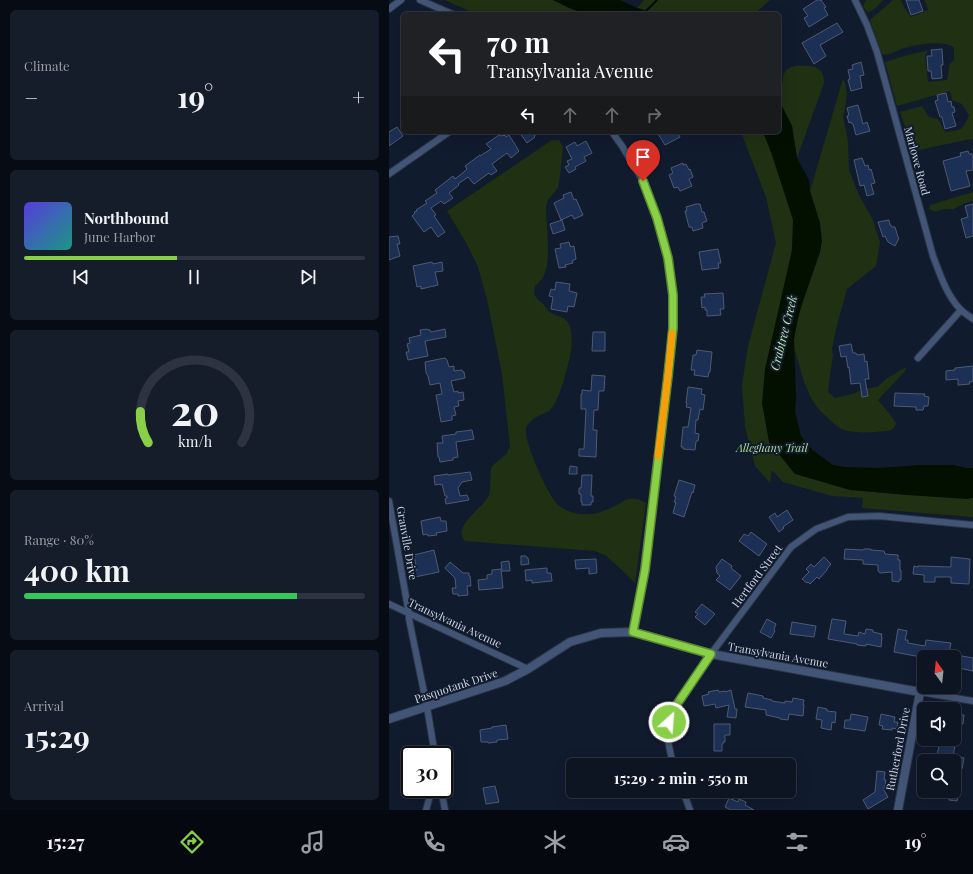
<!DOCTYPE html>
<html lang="en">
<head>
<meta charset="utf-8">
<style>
	:root { --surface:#0d1422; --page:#161d2a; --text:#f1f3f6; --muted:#9a9ea5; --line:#2d3340; --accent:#89cf48 }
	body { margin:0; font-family:"Playfair Display",serif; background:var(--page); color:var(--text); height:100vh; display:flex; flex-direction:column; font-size:15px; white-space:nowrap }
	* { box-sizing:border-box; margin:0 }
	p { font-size:13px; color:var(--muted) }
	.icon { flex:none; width:22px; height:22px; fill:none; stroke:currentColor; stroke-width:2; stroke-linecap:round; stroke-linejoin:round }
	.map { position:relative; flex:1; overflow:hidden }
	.panel { display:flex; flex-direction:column; gap:10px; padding:10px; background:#070b13; width:389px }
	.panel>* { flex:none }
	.top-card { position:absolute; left:12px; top:12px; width:380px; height:122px; border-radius:6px; box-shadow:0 4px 16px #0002,0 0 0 1px var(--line); background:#202124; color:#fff; overflow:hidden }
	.needle { width:26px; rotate:345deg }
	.controls { position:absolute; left:528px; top:650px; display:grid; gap:8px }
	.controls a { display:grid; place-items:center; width:44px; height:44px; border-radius:6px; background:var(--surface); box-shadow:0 4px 16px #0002,0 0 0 1px var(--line); font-size:20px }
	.speed { position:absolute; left:12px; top:746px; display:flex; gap:8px; font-size:20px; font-weight:700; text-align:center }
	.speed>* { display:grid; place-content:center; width:52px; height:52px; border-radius:50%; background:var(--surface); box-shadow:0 4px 16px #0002,0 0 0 1px var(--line); line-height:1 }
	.speed .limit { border:2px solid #111; border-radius:6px; background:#fff; color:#111 }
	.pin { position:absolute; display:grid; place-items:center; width:34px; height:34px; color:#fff; margin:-41px -17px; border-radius:50% 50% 50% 0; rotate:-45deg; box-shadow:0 0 4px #0007 }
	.pin .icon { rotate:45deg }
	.me { position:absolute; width:44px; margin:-22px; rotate:26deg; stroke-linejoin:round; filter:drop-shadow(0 0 3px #0008) }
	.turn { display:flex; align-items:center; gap:14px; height:84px; padding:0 20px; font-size:18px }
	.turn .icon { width:52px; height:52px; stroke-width:2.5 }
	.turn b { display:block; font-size:28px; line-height:34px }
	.lanes { display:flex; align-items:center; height:38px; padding:0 20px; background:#0003; justify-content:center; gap:20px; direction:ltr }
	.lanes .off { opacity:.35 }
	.big { font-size:30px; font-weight:700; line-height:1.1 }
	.panel .widget { flex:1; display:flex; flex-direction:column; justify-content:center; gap:6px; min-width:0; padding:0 14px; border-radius:6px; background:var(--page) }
	.panel .dial { align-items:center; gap:0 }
	.dial svg { height:104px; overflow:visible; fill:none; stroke:var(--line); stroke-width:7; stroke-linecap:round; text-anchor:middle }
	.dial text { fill:var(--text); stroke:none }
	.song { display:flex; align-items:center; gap:12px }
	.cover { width:48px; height:48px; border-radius:6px; background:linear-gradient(135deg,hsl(250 70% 55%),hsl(170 70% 35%)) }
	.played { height:4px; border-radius:2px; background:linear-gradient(90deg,var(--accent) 45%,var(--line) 45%) }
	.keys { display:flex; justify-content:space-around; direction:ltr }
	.heat { display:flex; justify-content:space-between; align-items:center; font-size:22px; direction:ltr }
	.charge { height:6px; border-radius:3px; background:linear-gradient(90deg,#34c759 80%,var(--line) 0) }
	.trip { position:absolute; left:177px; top:758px; width:230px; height:40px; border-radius:6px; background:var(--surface); box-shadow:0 4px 16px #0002,0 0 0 1px var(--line); font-weight:700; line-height:40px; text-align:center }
	.dock { display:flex; height:64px; justify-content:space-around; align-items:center; background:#05080e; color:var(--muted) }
	.dock .icon { width:28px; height:28px }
	.dock .current { color:var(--accent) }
	.dock b { font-size:18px; color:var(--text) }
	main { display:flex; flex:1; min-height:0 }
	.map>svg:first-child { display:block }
</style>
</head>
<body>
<main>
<section class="panel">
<div class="widget"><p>Climate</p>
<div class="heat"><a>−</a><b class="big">19°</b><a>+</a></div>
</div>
<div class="widget">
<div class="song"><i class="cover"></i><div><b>Northbound</b><p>June Harbor</p></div></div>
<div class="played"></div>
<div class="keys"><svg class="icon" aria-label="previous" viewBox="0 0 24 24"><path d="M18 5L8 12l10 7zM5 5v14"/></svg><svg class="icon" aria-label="pause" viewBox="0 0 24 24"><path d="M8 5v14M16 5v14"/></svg><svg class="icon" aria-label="next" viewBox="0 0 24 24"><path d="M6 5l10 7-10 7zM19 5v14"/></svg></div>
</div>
<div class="widget dial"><svg viewBox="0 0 100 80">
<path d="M14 69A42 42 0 1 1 86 69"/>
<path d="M14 69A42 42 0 0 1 8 45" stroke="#89cf48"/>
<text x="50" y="56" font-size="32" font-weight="700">20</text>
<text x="50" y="72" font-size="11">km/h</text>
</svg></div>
<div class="widget"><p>Range · 80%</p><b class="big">400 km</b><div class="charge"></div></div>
<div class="widget"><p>Arrival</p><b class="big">15:29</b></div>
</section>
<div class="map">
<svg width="584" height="810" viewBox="0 0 584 810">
	<rect width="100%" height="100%" fill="#111b2e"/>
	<g fill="#203012">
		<polygon points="56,0 193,0 239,14 87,14"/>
		<polygon points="255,0 381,0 365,14 270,14 248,8"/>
		<polygon points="477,0 494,0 488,7 479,13 474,6"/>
		<path d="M 504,0 L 512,0 L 515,7 L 522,17 L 539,10 L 536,0 L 584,0 L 584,139 L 577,140 L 525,151 L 511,112 L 533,106 L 540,117 L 549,119 L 556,132 C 572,130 574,131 580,115 L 573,104 L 563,100 L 561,91 L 508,106 L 496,62 L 518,55 L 537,51 L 539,51 L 536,56 L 539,82 L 558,80 L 561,63 L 565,61 L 565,47 C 552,40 529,44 515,48 C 508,50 501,56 493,54 L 481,20 Z"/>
		<path d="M 405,66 C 413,66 429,64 433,73 C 435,76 435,80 435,83 L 408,158 L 403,126 L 390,100 L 390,87 L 394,82 L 394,76 L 397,70 Z"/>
		<path d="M 454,79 L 456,83 L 458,93 L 456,108 L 454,116 L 459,141 L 460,170 L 470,195 L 484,220 L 488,234 L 491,242 L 487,266 L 458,289 L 447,329 L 443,348 L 444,356 L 440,382 L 439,392 L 446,398 L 463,394 L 476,389 L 488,387 L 497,379 L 517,367 L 516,371 L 489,400 C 495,408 503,415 507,424 L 503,430 C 489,432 464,435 451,428 C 446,425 441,420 437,416 C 431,411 425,404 421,396 C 419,392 418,387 415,382 L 405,347 L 405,339 L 409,318 L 413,304 L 431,252 L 431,223 L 421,191 Z"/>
		<polygon points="352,132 386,132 408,190 394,353 406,451 448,474 584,476 584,517 473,508 474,498 443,496 394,482 383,470 381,483 366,466 356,427 353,385 359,346 387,243 377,197"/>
		<path d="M 163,140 L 170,140 L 174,147 L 171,177 L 169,188 L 159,200 L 157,206 C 157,224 162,258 156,273 C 154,279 150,282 146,286 L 145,294 C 148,300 150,300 155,305 C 157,307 158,310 160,312 C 168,317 178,316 181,327 C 183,335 183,343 182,351 C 180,363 170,403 161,410 C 161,411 156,413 156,413 C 149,416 140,420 137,428 C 134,441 159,496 169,505 C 180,514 196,516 209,513 C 215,511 221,508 226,506 C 231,504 234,500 240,499 C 246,498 251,499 257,503 L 246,583 L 233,570 L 216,555 L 205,551 L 76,541 C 62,526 94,509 100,495 C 102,489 101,476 102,469 L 103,466 L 117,454 L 121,447 L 113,374 L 98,299 L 89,267 L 78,244 L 58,211 Z"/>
		<polygon points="584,192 584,201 574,204 565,209 554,209 546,212 540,209 541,205"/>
	</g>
	<g fill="#031000">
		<polygon points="164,0 231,0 248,8 270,14 196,14 180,8"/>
		<polygon points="390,100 403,126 408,158 420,180 421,191 431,223 433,241 431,252 413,304 409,318 405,339 407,399 406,411 412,436 418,444 425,451 444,465 456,467 490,468 531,465 565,465 578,468 584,468 584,498 578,499 518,495 461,490 406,474 380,442 373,403 376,369 403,250 404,220 382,152 374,132 390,132"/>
	</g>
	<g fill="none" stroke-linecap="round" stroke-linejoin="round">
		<polyline stroke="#031000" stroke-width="2" points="256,14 256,12 268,0"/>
	</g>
	<g fill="#1c2f54" stroke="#4e5a72">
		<polygon points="428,0 432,0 437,7 435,8 439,15 420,27 415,18 419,16 414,9"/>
		<polygon points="517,0 530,0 534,11 522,15"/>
		<polygon points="448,23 454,32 431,45 437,56 425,64 413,43"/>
		<polygon points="553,49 554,65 552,65 553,78 543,79 542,71 539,71 538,56 543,56 542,50"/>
		<polygon points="472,62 475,75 471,76 473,88 462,91 459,80 461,79 459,70 464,69 463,65"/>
		<polygon points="557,93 559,102 562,101 563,107 565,107 566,112 563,113 567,126 556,129 553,117 551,117 546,101 549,100 548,95"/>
		<polygon points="469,105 474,124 478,122 481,131 467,135 464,124 463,124 462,122 460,123 458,116 460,115 458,108"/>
		<polygon points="8,127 14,136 0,146 0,132"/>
		<polygon points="130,132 150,132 145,136 146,137 138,143"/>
		<polygon points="268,132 288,132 291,137 276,145"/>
		<polygon points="110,135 112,136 114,135 115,136 116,135 117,137 120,135 130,151 122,158 118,153 103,164 108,171 102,175 100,173 85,184 79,177 69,184 70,185 60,193 64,198 55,204 52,201 42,208 47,215 45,216 56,232 49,237 42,227 35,232 23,216 26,213 25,212 28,211 27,210 38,203 36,201 48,193 46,190 64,176 66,179 76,171 78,169 76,166 91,155 91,156 102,149 97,144"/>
		<polygon points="197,141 203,153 195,157 197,161 186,167 187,169 180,173 176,167 180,165 178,161 183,159 177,147 186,142 188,146"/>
		<polygon points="579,151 580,154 583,154 584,158 584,170 577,171 581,186 562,191 554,161 572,156 571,153"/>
		<polygon points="473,158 476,166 479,165 480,170 482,169 486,183 482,184 485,194 478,196 475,185 471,186 465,160"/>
		<polygon points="294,163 294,165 297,164 300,170 301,169 304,177 300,179 303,186 291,191 289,187 285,188 280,175 284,173 282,168"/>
		<polygon points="182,192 185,200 187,199 194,215 185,219 183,215 172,220 165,203 175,198 174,195"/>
		<polygon points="307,204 311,204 313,212 315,212 318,221 313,223 314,228 304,231 303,227 300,227 296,211 298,211 297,207"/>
		<polygon points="584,204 584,236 577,238 572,219 579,217 576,206"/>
		<polygon points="173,220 176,230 164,234 161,224"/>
		<polygon points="500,220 501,225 502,225 503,227 506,227 509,237 510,238 506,246 499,242 496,236 494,237 489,222"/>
		<polygon points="9,236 11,244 8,244 11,256 0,260 0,237"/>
		<polygon points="180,242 181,246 182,246 182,247 185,246 187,259 183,261 184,263 176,265 177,267 170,268 166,249 172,248 171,244"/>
		<polygon points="329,249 332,263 329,263 330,268 313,270 310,252"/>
		<polygon points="43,262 44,264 53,262 54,271 46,272 49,285 32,289 32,286 28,287 24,266"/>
		<polygon points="167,282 181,284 180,291 188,293 185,307 179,306 178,312 162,309 164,297 160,296 162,289 166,290"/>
		<polygon points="334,293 335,309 331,309 332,315 318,316 318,310 316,310 316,307 313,308 312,297 316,297 315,294"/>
		<polygon points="38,329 39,330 41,330 42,332 56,329 57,337 36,341 39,356 19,360 17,352 20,352 18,344 21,343 20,338 32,335 31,330"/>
		<polygon points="204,332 216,332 216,351 203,351"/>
		<polygon points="462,344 464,353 467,353 468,355 475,354 476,362 478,361 480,379 476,379 479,396 473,397 471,383 462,384 460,367 459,368 457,356 452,357 450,346"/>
		<polygon points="308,350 323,352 321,372 320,372 319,377 305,375 306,370 302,370 304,355 307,355"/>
		<polygon points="56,358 58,360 60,367 65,366 65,371 73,370 74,372 75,372 76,378 62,381 65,392 69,391 69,393 74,392 75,400 69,401 70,406 65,407 67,415 63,416 63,420 52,422 47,395 53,394 51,383 41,385 39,376 37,373 36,362"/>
		<polygon points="584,366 584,381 580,382 581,384 569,385 569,379 557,380 557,371 566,370 566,368"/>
		<polygon points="203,375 216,376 215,391 210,391 209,410 205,410 204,430 208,430 207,457 190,456 190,449 195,449 197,409 192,409 192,394 193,394 193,390 202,391"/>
		<polygon points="299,387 313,389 312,394 316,395 314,410 311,409 309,420 307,420 306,433 310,434 309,441 307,441 306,450 294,449 294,447 292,447 294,427 299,427 302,408 297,407 298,403 297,403"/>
		<polygon points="506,393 536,394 535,396 540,397 539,406 535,406 534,410 527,410 527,407 505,406"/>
		<polygon points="83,430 85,439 67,442 69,457 64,458 64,460 51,462 50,457 49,457 48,443 54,443 53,436 67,434 67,432"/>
		<polygon points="181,466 188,467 188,474 180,474"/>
		<polygon points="81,472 83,480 73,482 69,488 71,496 78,495 80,500 57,504 56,499 58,498 58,496 56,496 53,484 51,485 51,484 46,485 45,476 59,474 59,475"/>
		<polygon points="193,475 203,475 202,496 204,496 204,502 202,502 202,505 193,505 193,502 192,502 192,494 190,494 190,488 192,488"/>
		<polygon points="290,480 306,485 304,493 303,492 295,517 284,513 287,502 285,502 287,497 285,496"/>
		<polygon points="398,510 404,520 394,527 395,528 390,532 380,517 386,513 388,517"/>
		<polygon points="51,517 52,521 57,521 58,531 47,533 48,535 39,536 38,534 34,535 32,521"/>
		<polygon points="362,532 378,544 370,556 350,541 355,534 359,536"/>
		<polygon points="456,549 474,550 475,549 482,549 482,550 495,551 496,554 509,555 509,560 511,560 511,570 512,570 512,580 510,580 510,582 503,581 503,572 491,573 489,571 489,565 474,564 474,560 455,559"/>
		<polygon points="45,550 50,572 26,577 25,570 28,570 25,555"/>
		<polygon points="132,556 137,556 138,558 139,558 140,564 132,565"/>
		<polygon points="435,557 442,564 438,569 438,570 430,579 428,577 421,584 419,582 418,583 413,579 420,572 417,569 422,564 425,567"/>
		<polygon points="562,557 581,559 580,584 562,583 562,577 546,577 546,582 535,582 535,575 524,574 525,566 529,567 529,566 562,567"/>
		<polygon points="207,559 208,573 200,574 200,568 187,569 186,560"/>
		<polygon points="333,559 343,566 342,568 352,576 341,590 327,580 331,576 328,573 327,567"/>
		<polygon points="120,561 121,571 113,571 112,562"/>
		<polygon points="61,562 74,573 80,573 80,576 81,576 82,586 78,586 79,595 69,596 69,594 64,594 63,588 67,588 66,578 56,568"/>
		<polygon points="158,568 158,573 162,573 163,581 143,583 143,580 137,581 136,570"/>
		<polygon points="112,569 114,588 90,590 89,580 98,579 98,575 103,574 103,570"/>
		<polygon points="313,604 326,614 316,625 306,617 309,614 306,612"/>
		<polygon points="378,619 387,624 385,629 386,631 382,638 371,632"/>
		<polygon points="443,619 457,621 455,634 469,636 470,632 476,634 477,629 484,630 484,632 493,634 492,636 493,637 492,647 477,644 477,646 468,645 468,644 439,639"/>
		<polygon points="403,622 427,626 425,637 401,634"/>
		<polygon points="509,629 518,631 516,640 519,640 519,643 536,646 537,640 562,643 559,657 532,657 505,652"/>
		<polygon points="567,655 584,658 584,671 565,667"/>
		<polygon points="329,690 330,692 336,691 336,692 342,690 346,709 348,709 347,718 338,717 340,705 327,708 326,704 315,706 313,696 320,694 319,692"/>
		<polygon points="359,693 374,696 374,698 383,700 383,701 396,703 396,701 403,702 404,698 415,700 414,705 415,705 414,716 400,714 399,720 391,719 391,718 377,715 377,710 356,707"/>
		<polygon points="429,707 438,709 438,711 447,712 446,723 443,722 442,730 432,728 433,720 427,719"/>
		<polygon points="462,714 479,717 476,731 455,728 456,720 461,720"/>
		<polygon points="492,714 506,717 505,722 509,722 508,729 503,728 503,730 493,729 494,726 490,725"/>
		<polygon points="565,714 575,715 574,724 565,723"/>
		<polygon points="325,724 341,724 341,735 336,735 336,742 334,742 334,744 333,744 333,751 325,751"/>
		<polygon points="117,725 119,739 108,740 108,742 99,743 99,742 92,742 91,730 103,728 103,727"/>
		<polygon points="552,739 566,739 565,741 567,741 563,761 548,761 549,754 548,754"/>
		<polygon points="570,757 575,758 573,769 568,768"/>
		<polygon points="488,771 496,772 495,780 497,780 495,790 499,797 479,809 474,800 486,792"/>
		<polygon points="106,786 110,802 97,804 94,788"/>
		<polygon points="561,791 570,793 568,801 560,800"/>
		<polygon points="340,798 349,802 350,799 357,802 356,805 365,810 342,810 336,807"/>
	</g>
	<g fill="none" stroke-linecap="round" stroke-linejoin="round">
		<defs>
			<g id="minor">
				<polyline points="31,0 63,14"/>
				<path d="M 466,0 L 478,25 L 488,52 L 544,256 C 551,274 557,294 571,309 C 575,313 580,316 584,319"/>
				<polyline points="0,9 12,0"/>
				<polyline points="223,132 233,146 254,181 268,219 279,258 284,295 284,328 279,376 255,570 244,632"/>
				<polyline points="0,174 60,132"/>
				<polyline points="529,358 572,310"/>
				<polyline points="0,501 20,614 20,619 38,707 46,755"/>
				<polyline points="0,604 139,669"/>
				<polyline points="531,692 584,701"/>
				<polyline points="284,765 277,731 282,713 322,654 402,547 427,529 459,517 490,516 584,525"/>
				<polyline points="52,789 56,810"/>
				<polyline points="294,791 301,810"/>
				<polyline points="37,810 43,789"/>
			</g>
			<polyline id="tertiary" points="0,719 116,681 139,669 181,642 212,633 244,632 322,654 531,692 509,810"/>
		</defs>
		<use href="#minor" stroke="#2b3547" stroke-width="8"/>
		<use href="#tertiary" stroke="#2b3547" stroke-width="10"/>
		<use href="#minor" stroke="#435576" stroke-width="6"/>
		<use href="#tertiary" stroke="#435576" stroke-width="8"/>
	</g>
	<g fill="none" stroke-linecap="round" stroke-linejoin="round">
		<defs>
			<polyline id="route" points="254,181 268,218 279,258 284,295 284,328 279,376 259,545 256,570 244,632 322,654 282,713 280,722"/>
		</defs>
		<use href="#route" stroke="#59872f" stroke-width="10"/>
		<use href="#route" stroke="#89cf48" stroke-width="7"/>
		<polyline stroke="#f59e0b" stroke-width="7" points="269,456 279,376 283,333"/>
	</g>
	<g text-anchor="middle" stroke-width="4" stroke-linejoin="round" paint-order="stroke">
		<g font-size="11" fill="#ced5e3" stroke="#111b2e">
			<text transform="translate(528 161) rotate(75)" y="4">Marlowe Road</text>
			<text transform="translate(18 543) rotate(80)" y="4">Granville Drive</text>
			<text transform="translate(368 576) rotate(-53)" y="4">Hertford Street</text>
			<text transform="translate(66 623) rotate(25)" y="4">Transylvania Avenue</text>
			<text transform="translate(389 655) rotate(10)" y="4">Transylvania Avenue</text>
			<text transform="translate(67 686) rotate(-18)" y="4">Pasquotank Drive</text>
			<text transform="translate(509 749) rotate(-79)" y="4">Rutherford Drive</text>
		</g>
		<g font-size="11" font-style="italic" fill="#b0d892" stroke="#111b2e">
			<text x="383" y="452">Alleghany Trail</text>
		</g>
		<g font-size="12" font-style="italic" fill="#c2eba4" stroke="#111b2e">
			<text transform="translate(395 333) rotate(-76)" y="4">Crabtree Creek</text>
		</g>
	</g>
</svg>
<div class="controls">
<a><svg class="needle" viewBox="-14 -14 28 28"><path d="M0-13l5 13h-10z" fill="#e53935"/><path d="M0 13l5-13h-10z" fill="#9a9ea5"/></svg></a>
<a><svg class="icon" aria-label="sound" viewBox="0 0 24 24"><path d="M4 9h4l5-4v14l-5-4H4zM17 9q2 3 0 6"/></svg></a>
<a><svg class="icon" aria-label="search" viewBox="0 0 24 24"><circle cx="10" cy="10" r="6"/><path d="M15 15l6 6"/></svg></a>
</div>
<div class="speed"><div class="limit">30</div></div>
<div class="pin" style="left:254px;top:181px;background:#d93025"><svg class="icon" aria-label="arrive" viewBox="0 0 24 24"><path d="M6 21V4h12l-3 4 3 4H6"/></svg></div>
<svg class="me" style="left:280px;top:722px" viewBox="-20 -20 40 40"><circle r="17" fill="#89cf48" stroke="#fff" stroke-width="3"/><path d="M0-11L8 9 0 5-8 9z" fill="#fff"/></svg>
<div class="trip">15:29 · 2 min · 550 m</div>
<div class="top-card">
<div class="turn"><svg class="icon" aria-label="left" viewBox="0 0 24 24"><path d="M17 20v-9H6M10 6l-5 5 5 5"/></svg><div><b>70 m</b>Transylvania Avenue</div></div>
<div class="lanes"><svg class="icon" aria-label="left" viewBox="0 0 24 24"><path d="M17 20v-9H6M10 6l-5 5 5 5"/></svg><svg class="icon off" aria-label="ahead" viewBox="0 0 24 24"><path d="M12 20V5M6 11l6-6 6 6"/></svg><svg class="icon off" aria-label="ahead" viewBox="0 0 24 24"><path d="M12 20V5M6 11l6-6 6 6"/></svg><svg class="icon off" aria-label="right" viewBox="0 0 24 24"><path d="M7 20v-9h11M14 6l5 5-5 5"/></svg></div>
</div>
</div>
</main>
<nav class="dock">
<b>15:27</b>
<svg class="icon current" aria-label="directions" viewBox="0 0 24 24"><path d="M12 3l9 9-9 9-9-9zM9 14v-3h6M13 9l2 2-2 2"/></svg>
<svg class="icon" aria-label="music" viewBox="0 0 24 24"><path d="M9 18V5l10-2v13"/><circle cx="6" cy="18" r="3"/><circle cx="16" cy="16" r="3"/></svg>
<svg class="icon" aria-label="phone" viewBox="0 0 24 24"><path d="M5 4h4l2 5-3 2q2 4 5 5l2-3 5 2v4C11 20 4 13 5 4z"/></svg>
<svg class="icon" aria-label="climate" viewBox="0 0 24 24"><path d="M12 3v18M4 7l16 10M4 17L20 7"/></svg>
<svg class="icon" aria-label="car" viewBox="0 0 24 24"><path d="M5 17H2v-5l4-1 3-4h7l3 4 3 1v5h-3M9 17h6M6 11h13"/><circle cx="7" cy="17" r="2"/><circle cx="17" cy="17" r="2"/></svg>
<svg class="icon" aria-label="filters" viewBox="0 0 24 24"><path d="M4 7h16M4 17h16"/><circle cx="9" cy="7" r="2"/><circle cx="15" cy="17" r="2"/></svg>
<b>19°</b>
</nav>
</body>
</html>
